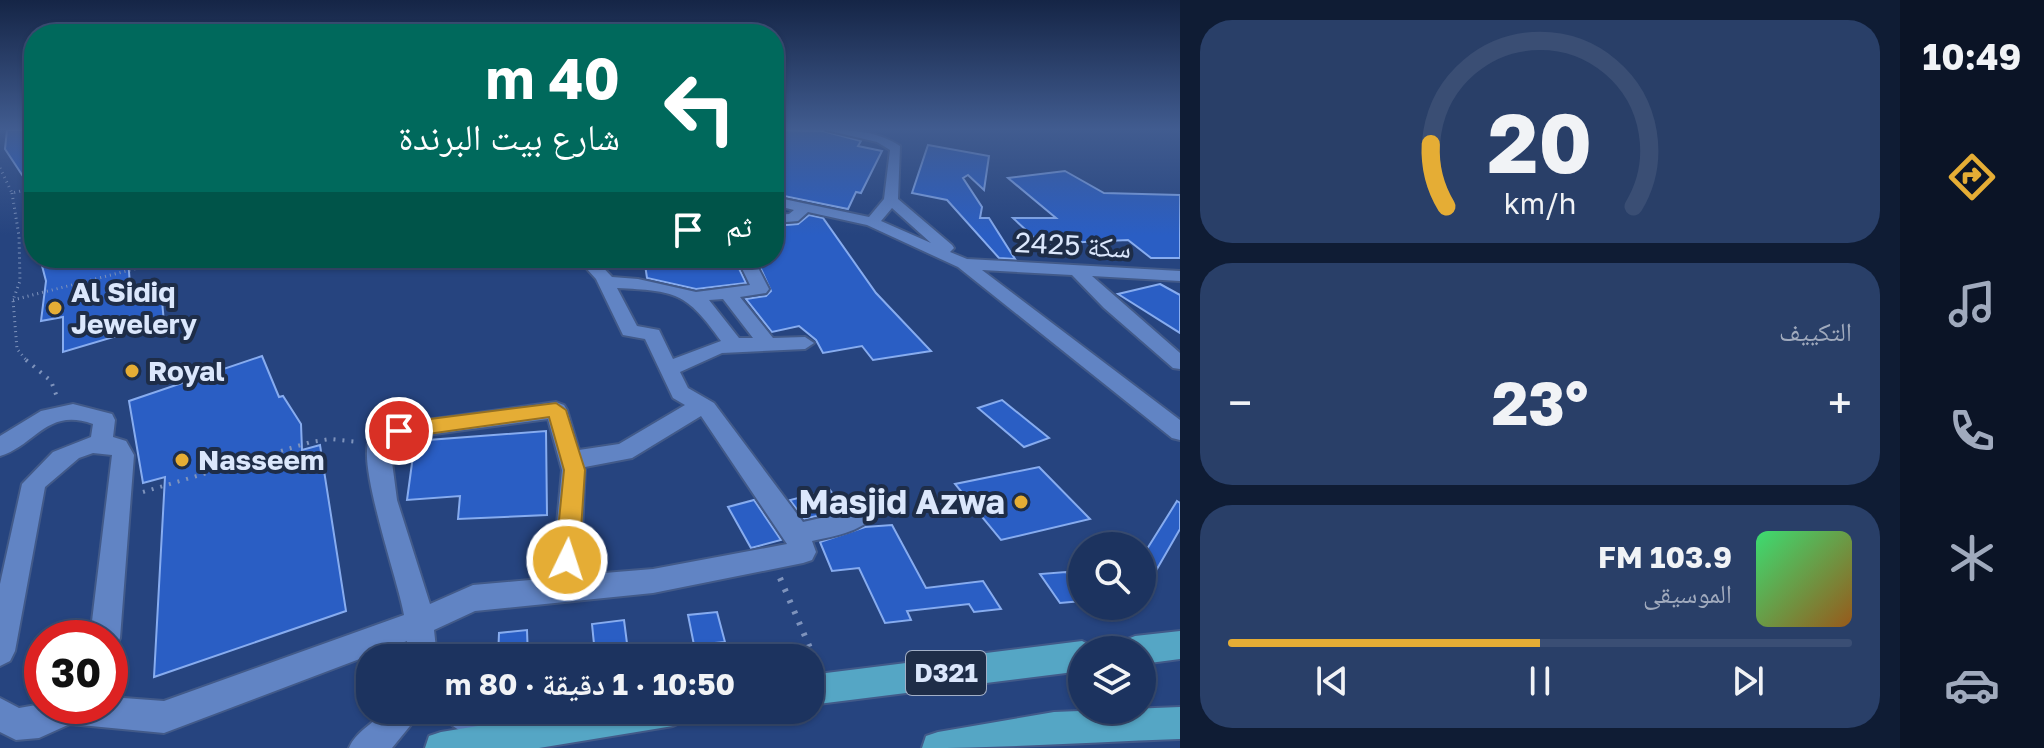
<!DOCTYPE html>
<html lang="ar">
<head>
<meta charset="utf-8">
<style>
	:root { --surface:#1c335f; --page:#293f68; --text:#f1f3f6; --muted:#a0aabd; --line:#3a4e74; --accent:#e5ad35 }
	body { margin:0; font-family:"Golos Text","Noto Naskh Arabic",sans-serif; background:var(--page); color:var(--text); direction:rtl; height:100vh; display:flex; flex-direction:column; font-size:30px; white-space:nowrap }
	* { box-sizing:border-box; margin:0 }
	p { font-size:26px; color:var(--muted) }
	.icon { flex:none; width:44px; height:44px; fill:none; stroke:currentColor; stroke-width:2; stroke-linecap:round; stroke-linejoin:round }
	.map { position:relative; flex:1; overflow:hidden; direction:ltr }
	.details { display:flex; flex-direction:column; gap:20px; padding:20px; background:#0f1c34; width:720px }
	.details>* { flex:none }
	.hud { position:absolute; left:24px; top:24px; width:760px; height:244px; border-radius:32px; box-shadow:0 2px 6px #0004,0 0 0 2px var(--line); direction:rtl; background:#00695c; color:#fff; overflow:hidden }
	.controls { position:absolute; left:1068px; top:532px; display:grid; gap:16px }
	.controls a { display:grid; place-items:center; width:88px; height:88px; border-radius:50%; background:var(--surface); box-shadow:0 2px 6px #0004,0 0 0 2px var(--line); font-size:40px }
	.speed { position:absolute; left:24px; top:620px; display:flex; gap:16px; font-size:40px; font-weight:700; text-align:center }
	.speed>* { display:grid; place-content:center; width:104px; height:104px; border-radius:50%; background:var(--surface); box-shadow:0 2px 6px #0004,0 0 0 2px var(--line); line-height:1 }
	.speed .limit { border:12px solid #d22; background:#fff; color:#111 }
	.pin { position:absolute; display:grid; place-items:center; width:68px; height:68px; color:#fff; margin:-34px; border:4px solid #fff; border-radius:50%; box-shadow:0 2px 8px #0007 }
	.me { position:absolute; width:88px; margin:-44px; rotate:4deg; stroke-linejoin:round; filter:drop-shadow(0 0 6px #0008) }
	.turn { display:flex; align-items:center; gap:28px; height:168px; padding:0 32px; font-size:36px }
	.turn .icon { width:104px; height:104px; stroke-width:2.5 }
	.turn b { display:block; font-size:56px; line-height:68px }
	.then { display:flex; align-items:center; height:76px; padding:0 32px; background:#0003; gap:16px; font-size:30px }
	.big { font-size:60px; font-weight:700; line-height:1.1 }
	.details .widget { flex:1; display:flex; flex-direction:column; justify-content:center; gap:12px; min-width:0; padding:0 28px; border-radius:32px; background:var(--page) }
	.details .dial { align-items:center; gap:0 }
	.dial svg { height:208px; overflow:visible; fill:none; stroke:var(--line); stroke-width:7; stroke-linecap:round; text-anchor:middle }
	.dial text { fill:var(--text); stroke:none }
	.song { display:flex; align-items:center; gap:24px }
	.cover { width:96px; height:96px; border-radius:12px; background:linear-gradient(135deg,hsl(140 70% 55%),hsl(30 70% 35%)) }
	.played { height:8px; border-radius:4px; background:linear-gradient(90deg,var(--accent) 50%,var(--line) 50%) }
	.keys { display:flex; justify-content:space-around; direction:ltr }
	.heat { display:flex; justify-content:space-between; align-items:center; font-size:44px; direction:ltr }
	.trip { position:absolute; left:356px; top:644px; width:468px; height:80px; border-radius:32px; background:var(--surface); box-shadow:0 2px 6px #0004,0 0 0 2px var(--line); font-weight:700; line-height:80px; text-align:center; direction:rtl }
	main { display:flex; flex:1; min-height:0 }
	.tabs { display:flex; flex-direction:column; width:144px; justify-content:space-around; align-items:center; background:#0b1426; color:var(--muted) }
	.tabs .icon { width:56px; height:56px }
	.tabs .current { color:var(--accent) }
	.tabs b { font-size:36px; color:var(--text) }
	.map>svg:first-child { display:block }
</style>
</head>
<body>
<main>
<nav class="tabs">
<b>10:49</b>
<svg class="icon current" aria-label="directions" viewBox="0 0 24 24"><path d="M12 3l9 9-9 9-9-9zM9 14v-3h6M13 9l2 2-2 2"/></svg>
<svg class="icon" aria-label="music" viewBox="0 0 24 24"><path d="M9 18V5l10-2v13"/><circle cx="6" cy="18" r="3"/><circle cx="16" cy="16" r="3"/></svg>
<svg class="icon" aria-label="phone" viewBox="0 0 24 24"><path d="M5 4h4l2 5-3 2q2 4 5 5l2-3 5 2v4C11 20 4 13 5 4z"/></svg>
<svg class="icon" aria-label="climate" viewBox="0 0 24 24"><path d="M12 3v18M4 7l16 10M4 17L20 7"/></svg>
<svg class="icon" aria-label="car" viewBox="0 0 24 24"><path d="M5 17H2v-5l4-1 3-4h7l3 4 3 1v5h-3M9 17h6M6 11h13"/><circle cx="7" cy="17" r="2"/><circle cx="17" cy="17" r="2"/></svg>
</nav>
<section class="details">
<div class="widget dial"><svg viewBox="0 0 100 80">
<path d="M14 69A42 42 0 1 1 86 69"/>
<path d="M14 69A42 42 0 0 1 8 45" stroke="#e5ad35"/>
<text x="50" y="56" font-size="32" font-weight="700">20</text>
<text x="50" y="72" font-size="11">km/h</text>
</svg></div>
<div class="widget"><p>التكييف</p>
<div class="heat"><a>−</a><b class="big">23°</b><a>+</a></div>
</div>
<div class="widget">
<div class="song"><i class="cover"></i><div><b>103.9 FM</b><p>الموسيقى</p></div></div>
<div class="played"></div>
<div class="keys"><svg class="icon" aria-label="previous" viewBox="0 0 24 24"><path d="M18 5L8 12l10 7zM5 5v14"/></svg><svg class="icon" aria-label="pause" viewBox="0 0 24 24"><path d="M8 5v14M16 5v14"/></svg><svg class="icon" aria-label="next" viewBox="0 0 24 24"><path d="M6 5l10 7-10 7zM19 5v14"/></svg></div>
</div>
</section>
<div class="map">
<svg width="1180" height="748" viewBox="0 0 1180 748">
	<rect width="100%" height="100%" fill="#26447f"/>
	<g fill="#2a5ec4" stroke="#87acef" stroke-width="2">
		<polygon points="7,130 34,130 34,193 5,149"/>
		<polygon points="774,130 823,131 861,141 858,146 882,151 861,193 856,192 848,209 774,194"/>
		<polygon points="928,145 989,156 984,190 968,175 963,178 982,207 980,218 989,218 1015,259 999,258 947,200 912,193"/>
		<polygon points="1065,171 1104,193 1180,195 1180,258 1151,258 1128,240 1041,244 1013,218 1056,218 1008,178"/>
		<polygon points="809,215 823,218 876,293 931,351 873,360 862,346 823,353 816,340 799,326 772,332 746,299 766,296 771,291 756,258 774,258 774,226 798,224"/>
		<polygon points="40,258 128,258 131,299 161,291 164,322 63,352 63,317 41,321 46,281"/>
		<polygon points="644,258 696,258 698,261 734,258 746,283 696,289 647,278"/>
		<polygon points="1160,284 1180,295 1180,333 1118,294"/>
		<polygon points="262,356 279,397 283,396 301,424 302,450 320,445 346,611 154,677 165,477 143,483 129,401"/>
		<polygon points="1002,400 1049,438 1024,447 978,408"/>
		<polygon points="546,431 547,515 458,519 460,496 407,500 415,441"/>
		<polygon points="1039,467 1090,519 1001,540 955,484"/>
		<polygon points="830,490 843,508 838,511 804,519 790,500"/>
		<polygon points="754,500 781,540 751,548 728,507"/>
		<polygon points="1177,501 1180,503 1180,529 1142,595 1142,557"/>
		<polygon points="892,525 926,588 983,581 1001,609 974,612 969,604 907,611 911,620 885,623 859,568 832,571 820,542 865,527"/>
		<polygon points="1066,572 1072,579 1082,578 1082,601 1060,603 1040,574"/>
		<polygon points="717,612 725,642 694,645 688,615"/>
		<polygon points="624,620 628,651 595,654 592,624"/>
		<polygon points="527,630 528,658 498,658 499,633"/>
	</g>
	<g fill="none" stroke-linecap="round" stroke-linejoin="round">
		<defs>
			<g id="street">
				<path d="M 826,130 C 853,130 877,131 900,146 L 898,199 L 952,245 L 954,248 L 950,252 L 967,259 L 1180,271 L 1180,281 L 1092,276 L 1180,353 L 1180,369 L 1173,368 L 1104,308 L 1072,275 L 982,270 L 1180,420 L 1180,440 L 1172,438 L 958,267 L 867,225 L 808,212 L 798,221 L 774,223 L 774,215 L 789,214 L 794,210 L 774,205 L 774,197 L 869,217 L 884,199 L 890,150 L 877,142 ZM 892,208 L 931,243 L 881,221 Z"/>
				<path d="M 577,258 L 594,258 L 612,277 L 638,279 L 696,292 L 750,285 L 737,258 L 753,258 L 769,289 L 766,293 L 740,297 L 773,338 L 805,337 L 814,343 L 805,349 L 722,353 L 680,372 L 688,388 L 714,403 L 803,522 L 839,514 L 868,497 L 877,500 L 880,507 C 868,531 836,536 812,541 L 816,552 L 812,560 L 803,563 L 653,593 L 475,611 L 434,630 L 437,658 L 407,658 L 407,641 L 164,733 L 70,724 L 39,738 L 16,740 L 0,732 L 0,698 L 19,708 L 42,704 L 110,706 L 110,697 L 164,701 L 404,615 C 399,583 355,459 370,439 C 375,433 385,429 391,425 L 556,402 L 564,405 L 567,410 L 579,450 L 619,444 L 685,405 L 673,398 L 645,339 L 623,335 L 596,279 ZM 617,288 C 676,291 686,292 721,341 L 673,359 L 659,330 L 637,326 ZM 723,299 L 753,338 L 739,338 L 709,300 ZM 701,416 L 787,544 L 653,569 L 580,575 L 585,467 L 632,458 ZM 548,419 L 562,470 L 552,578 L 473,585 L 430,604 L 397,500 L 390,447 L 404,438 Z"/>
				<path d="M 73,404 L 112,414 L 115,420 L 113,437 L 126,441 L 134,455 L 120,638 L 115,648 L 110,650 L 110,638 L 90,638 L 112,455 L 93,453 L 79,458 L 45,487 L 15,651 L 10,661 L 0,666 L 0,584 L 22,484 L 53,452 L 91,437 L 93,424 C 47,407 36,445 0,456 L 0,436 L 41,411 Z"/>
				<path d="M 384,710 L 419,710 L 414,721 L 392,748 L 349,748 C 356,731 373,725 384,710 Z"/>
				<path d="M 440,710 L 518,711 L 529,716 L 534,727 L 529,738 C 503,748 452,738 440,710 Z"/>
			</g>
			<g id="primary">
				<polygon points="1180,631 1180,659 1142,664 1142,650 1120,650 1125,640 1135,636"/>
				<polygon points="1082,641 1092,646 1094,650 1082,650 1082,671 810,705 810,675"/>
				<path d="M 1180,707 L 1180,739 C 1094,742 1008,748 922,748 L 926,736 L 938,732 L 1054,712 Z"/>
				<polygon points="575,710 689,710 684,721 673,726 539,748 425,748 429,736 441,732"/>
			</g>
		</defs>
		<use href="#street" stroke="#425a89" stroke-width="4"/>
		<use href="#primary" stroke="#425a89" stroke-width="4"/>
		<g stroke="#7e93bc" stroke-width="3" stroke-dasharray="1 4" stroke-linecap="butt">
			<polyline points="27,144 34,146"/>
			<polyline points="0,168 12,193 34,188"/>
			<polyline points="12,193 19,236 20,281 13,300 17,349 28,362"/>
			<polyline points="129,258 131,270"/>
			<polyline points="13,300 177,258"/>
		</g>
		<g stroke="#7e93bc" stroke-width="4" stroke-dasharray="2 7" stroke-linecap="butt">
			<polyline points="26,360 51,381 57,397"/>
			<polyline points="143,492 311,442 330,439 359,442"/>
		</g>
		<polyline stroke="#7e93bc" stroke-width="6" stroke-dasharray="3 9" stroke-linecap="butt" points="780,578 816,662"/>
		<use href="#street" fill="#6184c4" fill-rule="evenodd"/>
		<use href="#primary" fill="#55a6c5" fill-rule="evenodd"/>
	</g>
	<linearGradient id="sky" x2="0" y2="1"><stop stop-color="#152546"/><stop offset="0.55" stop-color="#415c90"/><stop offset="1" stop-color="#415c90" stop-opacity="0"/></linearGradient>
	<rect width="1180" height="235" fill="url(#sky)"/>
	<polygon fill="#e5ad35" stroke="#957022" stroke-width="2" points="556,403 566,410 585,470 579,560 576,568 567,571 559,568 555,560 564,470 549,417 399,438 392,436 389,431 392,425 399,423"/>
	<g fill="#e5ad35" stroke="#1e2d48" stroke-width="3">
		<circle cx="55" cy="308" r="8"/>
		<circle cx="132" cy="371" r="8"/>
		<circle cx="182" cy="460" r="8"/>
		<circle cx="1021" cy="502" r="8"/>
	</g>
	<g text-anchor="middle" stroke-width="8" stroke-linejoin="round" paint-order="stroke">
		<rect fill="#1e2d48" stroke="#a2afc6" stroke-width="2" x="906" y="651" width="80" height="44" rx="6"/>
		<g font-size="26" font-weight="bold" fill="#dbe7fc">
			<text x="946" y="682">D321</text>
		</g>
		<g font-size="28" fill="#dbe7fc" stroke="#1e2d48">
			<text transform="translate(1073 245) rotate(3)" y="10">سكة 2425</text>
		</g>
		<g font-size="28" font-weight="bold" fill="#dbe7fc" stroke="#1e2d48" text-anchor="start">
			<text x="71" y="302">Al Sidiq<tspan x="71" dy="32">Jewelery</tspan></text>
			<text x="148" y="381">Royal</text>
			<text x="198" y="470">Nasseem</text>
		</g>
		<g font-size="34" font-weight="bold" fill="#dbe7fc" stroke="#1e2d48" text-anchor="end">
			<text x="1005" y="514">Masjid Azwa</text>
		</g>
	</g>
</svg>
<div class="controls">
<a><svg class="icon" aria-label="search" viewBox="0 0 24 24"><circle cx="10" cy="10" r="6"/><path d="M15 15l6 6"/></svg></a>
<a><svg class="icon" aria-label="layers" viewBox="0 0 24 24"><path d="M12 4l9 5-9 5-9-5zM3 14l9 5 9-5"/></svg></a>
</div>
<div class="speed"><div class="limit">30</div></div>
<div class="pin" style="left:399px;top:431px;background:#d93025"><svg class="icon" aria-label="arrive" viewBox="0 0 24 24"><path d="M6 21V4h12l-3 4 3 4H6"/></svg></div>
<svg class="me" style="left:567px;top:560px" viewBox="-20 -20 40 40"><circle r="17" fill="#e5ad35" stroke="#fff" stroke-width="3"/><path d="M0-11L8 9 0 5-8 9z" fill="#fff"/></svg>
<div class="trip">10:50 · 1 دقيقة · 80 m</div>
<div class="hud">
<div class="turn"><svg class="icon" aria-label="left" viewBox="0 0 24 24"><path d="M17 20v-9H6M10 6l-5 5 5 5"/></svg><div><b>40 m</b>شارع بيت البرندة</div></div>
<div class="then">ثم<svg class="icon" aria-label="arrive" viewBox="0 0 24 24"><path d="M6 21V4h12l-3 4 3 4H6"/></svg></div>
</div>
</div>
</main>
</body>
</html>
